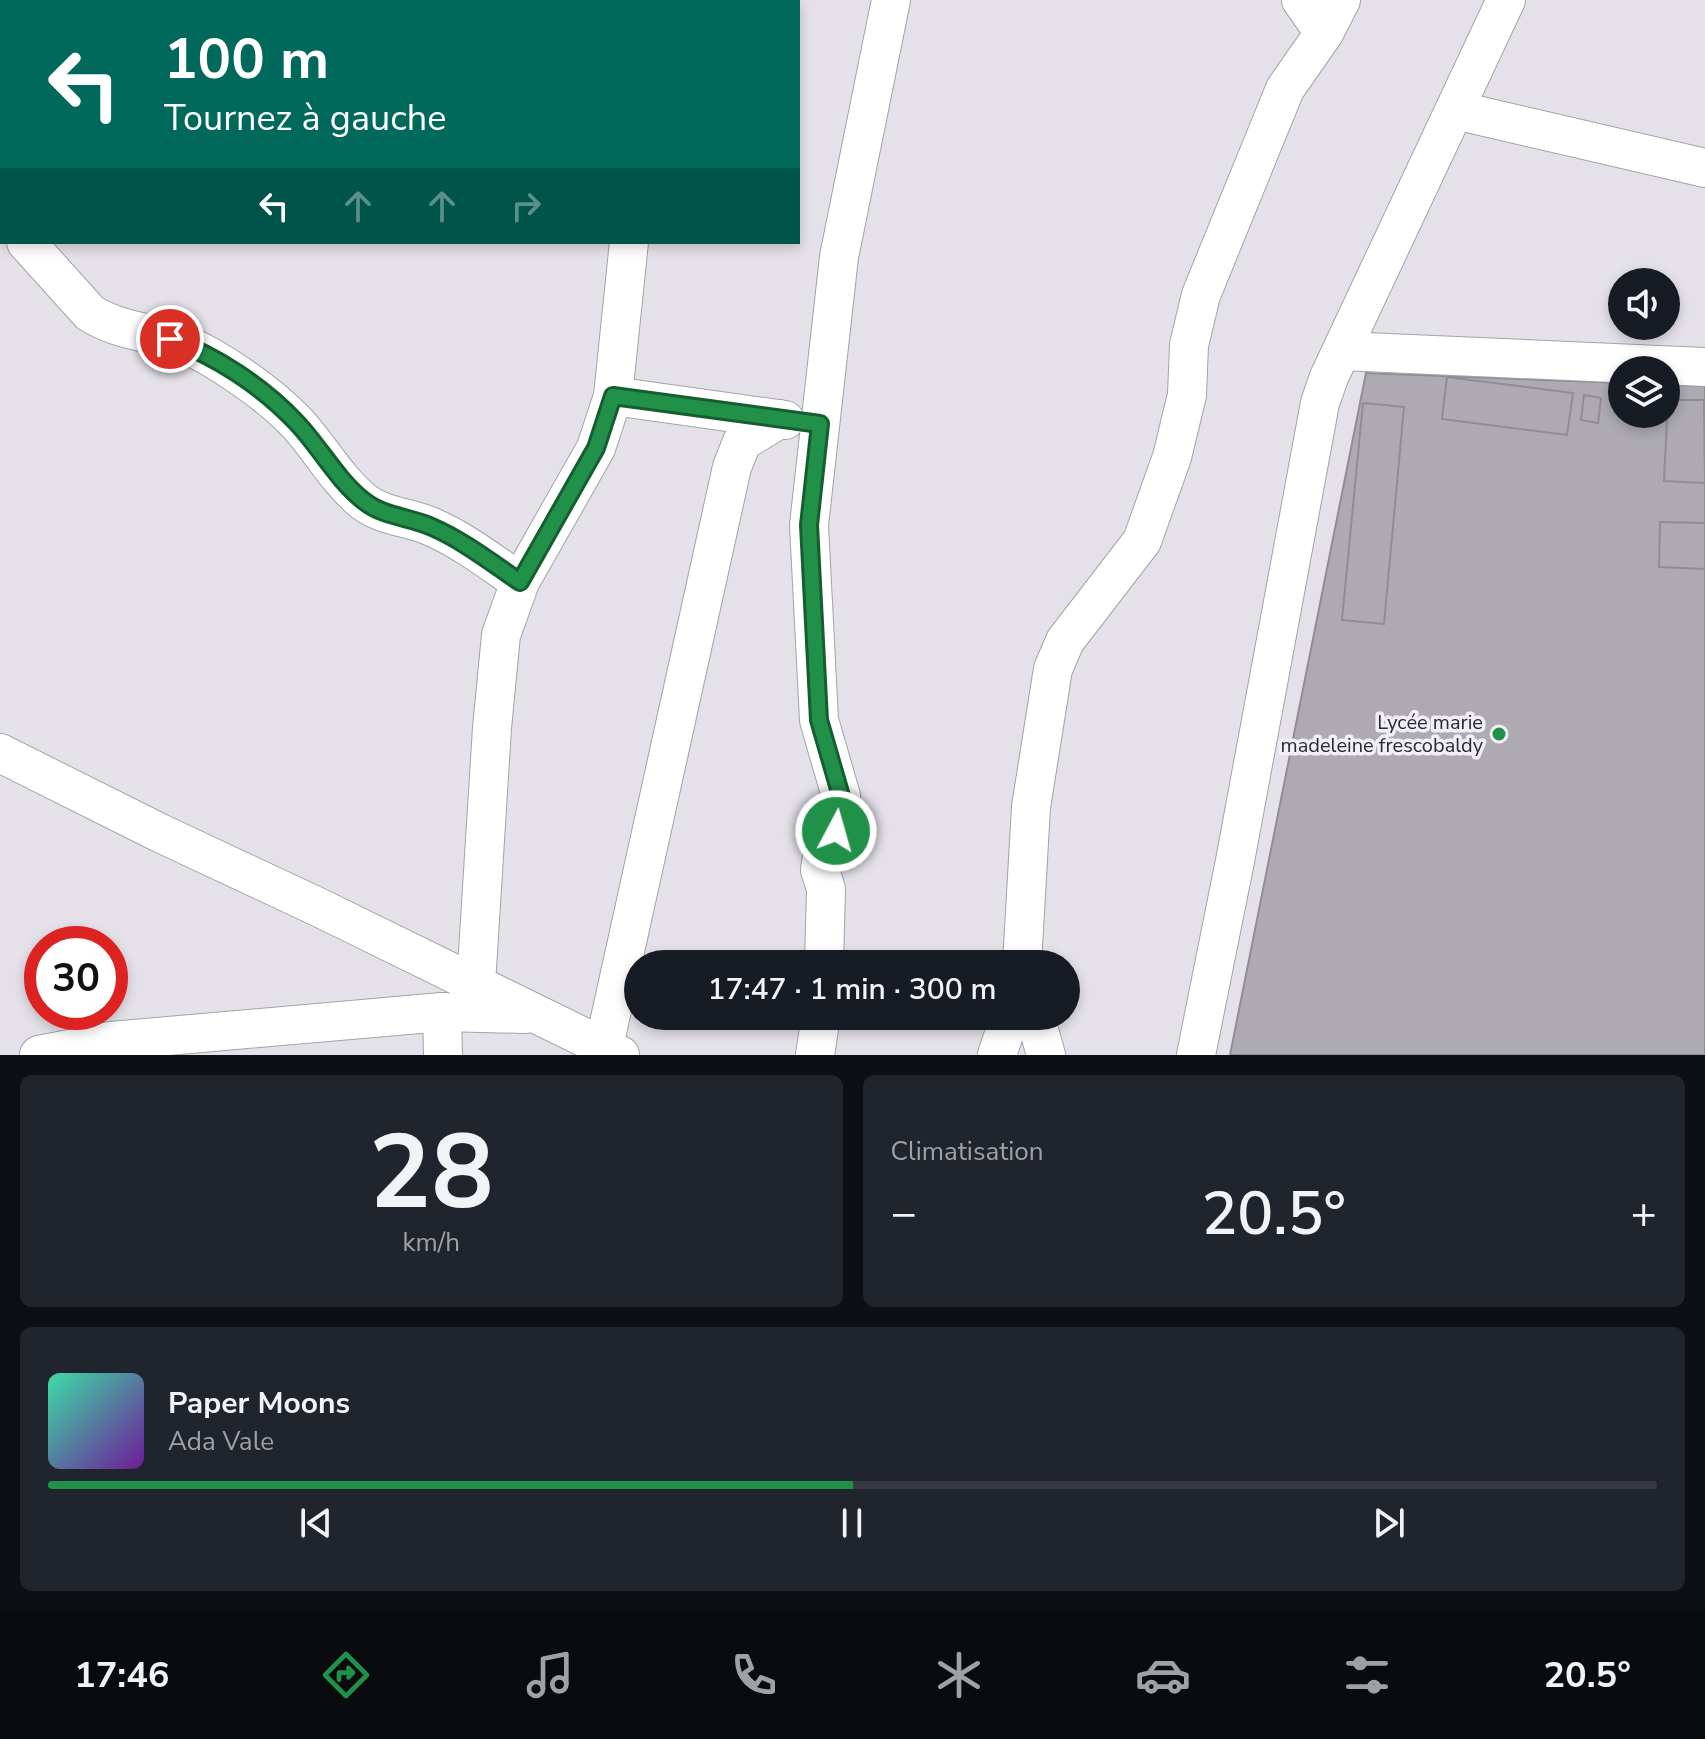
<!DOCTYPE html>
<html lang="fr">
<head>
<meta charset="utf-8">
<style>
	:root { --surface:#171b24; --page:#20242c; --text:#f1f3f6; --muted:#9ea1a6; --line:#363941; --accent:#21914a }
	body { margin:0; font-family:"Nunito Sans",sans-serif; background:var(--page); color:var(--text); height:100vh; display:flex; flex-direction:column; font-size:30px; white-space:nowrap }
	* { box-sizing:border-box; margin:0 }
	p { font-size:26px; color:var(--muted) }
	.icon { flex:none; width:44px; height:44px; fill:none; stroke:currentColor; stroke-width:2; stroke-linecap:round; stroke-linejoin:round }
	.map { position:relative; height:1055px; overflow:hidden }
	.drawer { display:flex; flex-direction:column; gap:20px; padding:20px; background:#0d0f14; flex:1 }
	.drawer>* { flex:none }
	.hud { position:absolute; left:0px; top:0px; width:800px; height:244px; box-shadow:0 4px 12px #0003; background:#00695c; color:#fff; overflow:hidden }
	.controls { position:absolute; left:1608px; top:268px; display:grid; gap:16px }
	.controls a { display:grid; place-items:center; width:72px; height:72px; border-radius:50%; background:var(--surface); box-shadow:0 4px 12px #0003; font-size:40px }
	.speed { position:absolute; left:24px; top:926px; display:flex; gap:16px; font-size:40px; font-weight:700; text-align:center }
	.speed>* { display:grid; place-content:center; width:104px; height:104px; border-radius:50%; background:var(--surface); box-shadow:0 4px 12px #0003; line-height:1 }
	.speed .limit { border:12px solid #d22; background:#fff; color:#111 }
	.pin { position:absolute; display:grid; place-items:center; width:68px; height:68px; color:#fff; margin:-34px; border:4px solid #fff; border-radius:50%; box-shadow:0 2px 8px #0007 }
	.me { position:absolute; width:88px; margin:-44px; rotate:6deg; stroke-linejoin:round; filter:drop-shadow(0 0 6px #0008) }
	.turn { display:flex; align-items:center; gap:28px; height:168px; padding:0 32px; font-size:36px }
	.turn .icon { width:104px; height:104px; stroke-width:2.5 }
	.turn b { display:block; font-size:56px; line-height:68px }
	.lanes { display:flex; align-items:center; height:76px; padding:0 32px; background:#0003; justify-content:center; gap:40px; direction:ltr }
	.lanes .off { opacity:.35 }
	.big { font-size:60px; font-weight:600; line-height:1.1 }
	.drawer .tile { flex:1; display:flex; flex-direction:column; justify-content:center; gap:12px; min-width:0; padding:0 28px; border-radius:12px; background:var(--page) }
	.drawer .dial { align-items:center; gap:0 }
	.dial b { font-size:104px; line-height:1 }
	.song { display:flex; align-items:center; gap:24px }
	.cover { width:96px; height:96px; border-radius:12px; background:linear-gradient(135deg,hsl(160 70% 55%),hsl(280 70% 35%)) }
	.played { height:8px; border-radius:4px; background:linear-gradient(90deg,var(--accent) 50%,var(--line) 50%) }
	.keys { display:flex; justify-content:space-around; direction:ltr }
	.heat { display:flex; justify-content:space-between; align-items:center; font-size:44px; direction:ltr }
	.drawer .tiles { flex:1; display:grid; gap:20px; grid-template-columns:1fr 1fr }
	.tile:last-child { grid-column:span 2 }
	.trip { position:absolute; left:624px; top:950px; width:456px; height:80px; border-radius:40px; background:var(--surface); box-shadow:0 4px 12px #0003; font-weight:600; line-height:80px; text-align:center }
	.tab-bar { display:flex; height:128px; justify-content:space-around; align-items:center; background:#090b0e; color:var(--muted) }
	.tab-bar .icon { width:56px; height:56px }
	.tab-bar .current { color:var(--accent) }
	.tab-bar b { font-size:36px; color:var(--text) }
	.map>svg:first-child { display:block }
</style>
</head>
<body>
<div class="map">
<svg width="1705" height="1055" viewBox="0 0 1705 1055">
	<rect width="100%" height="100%" fill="#e4e1e9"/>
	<g fill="#adaab2" stroke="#908d95" stroke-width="2">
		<polygon points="1366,373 1622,383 1622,414 1666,414 1666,385 1705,386 1705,1055 1230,1055"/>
		<polygon points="1447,377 1573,393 1567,435 1442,419"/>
		<polygon points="1584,395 1601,398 1598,423 1581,420"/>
		<polygon points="1668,400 1704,400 1705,483 1664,481"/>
		<polygon points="1363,403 1404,407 1384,624 1342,620"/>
		<polygon points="1660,522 1705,523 1705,569 1659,567"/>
	</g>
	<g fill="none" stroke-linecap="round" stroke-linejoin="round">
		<defs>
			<g id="minor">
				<polyline points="1301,0 1324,33"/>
				<polyline points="669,2 670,0"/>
				<polyline points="0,94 2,94"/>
				<polyline points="1455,110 1705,168"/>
				<polyline points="0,215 2,217"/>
				<path d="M 26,242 L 90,313 C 115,329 142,331 170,339 C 190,345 208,355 225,366 C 250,382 276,401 297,423 C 320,448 337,480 364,502 C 384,517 410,517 432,527 C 464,541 492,563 520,582"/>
				<polyline points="1342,351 1705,367"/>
				<polyline points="613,396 785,420"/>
				<polyline points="0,753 160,833 318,907 620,1055"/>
				<polyline points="824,964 826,889 820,870 821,862 842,815 841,796 819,720 809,525 839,257 891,0"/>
				<polyline points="1022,964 1031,807 1053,669 1065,641 1142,541 1172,457 1187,395 1189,345 1201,295 1285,89 1324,33 1341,0"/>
				<polyline points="476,984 492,728 501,635 520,582 596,448 613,396 629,242"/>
				<polyline points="442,1012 443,1055"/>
				<polyline points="1035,1016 1046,1055"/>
				<polyline points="604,1046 732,467 742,442 779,419"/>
				<polyline points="39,1055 111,1041 442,1012 525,1014"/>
				<polyline points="815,1055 821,1016"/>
				<polyline points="997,1055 1010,1016"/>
				<polyline points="1196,1055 1235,861 1320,403 1329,377 1506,0"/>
			</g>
		</defs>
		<use href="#minor" stroke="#a4a2aa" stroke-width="40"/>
		<use href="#minor" stroke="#fff" stroke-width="38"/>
	</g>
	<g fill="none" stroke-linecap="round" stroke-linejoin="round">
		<defs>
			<path id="route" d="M 170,339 C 216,356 262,386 296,422 C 320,447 337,480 364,501 C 384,517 410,517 432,527 C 464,541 492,563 520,582 L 596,448 L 613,396 L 820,424 L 809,525 L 819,720 L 841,796 L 842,815 L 836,831"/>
		</defs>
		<use href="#route" stroke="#155e30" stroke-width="20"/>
		<use href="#route" stroke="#21914a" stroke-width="14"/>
	</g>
	<circle fill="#21914a" stroke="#f1eef7" stroke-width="3" cx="1499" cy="734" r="8"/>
	<g text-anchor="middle" stroke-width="7" stroke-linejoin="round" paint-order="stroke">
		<g font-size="20" fill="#2b2a2d" stroke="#f1eef7" text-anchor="end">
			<text x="1483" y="729">Lycée marie<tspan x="1483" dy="23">madeleine frescobaldy</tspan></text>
		</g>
	</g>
</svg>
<div class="controls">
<a><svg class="icon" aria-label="sound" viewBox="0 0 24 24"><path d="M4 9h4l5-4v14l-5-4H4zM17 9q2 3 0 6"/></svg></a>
<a><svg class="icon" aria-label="layers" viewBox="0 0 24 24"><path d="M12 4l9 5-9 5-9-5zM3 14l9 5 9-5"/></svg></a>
</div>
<div class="speed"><div class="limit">30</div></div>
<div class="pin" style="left:170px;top:339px;background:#d93025"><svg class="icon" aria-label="arrive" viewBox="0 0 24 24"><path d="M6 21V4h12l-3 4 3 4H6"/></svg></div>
<svg class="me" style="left:836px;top:831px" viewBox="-20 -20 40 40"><circle r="17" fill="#21914a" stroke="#fff" stroke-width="3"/><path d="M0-11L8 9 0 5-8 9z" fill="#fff"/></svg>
<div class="trip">17:47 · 1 min · 300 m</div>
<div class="hud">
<div class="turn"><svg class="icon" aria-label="left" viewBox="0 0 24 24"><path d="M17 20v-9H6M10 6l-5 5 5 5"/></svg><div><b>100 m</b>Tournez à gauche</div></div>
<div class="lanes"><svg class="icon" aria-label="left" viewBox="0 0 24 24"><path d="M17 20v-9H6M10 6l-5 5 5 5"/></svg><svg class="icon off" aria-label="ahead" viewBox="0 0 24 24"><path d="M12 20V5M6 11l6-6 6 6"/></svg><svg class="icon off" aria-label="ahead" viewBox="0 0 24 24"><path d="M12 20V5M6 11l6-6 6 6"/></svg><svg class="icon off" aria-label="right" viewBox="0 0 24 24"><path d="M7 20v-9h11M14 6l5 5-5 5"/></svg></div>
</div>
</div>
<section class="drawer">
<div class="tiles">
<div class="tile dial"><b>28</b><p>km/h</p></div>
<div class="tile"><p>Climatisation</p>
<div class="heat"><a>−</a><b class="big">20.5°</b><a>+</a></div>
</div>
<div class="tile">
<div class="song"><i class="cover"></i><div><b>Paper Moons</b><p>Ada Vale</p></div></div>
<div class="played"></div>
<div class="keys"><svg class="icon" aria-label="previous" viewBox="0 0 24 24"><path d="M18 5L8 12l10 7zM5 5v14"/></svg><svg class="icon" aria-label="pause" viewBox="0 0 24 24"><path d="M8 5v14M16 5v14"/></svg><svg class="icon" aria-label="next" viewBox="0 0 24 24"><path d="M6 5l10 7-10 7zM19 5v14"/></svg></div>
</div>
</div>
</section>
<nav class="tab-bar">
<b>17:46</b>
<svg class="icon current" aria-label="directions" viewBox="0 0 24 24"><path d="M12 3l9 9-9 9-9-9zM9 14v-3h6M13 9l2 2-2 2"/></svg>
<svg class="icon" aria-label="music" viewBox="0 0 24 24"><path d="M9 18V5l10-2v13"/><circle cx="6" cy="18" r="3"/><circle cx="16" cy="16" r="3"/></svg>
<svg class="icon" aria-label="phone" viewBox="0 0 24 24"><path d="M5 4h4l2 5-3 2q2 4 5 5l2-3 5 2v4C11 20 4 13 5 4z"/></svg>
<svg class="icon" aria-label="climate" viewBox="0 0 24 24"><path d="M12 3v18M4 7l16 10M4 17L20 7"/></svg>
<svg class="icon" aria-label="car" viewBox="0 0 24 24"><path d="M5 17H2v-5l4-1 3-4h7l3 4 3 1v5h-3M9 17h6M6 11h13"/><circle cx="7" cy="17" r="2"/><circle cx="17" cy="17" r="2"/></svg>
<svg class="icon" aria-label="filters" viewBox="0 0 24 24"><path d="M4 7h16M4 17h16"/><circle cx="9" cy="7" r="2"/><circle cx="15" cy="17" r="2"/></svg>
<b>20.5°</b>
</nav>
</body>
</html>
